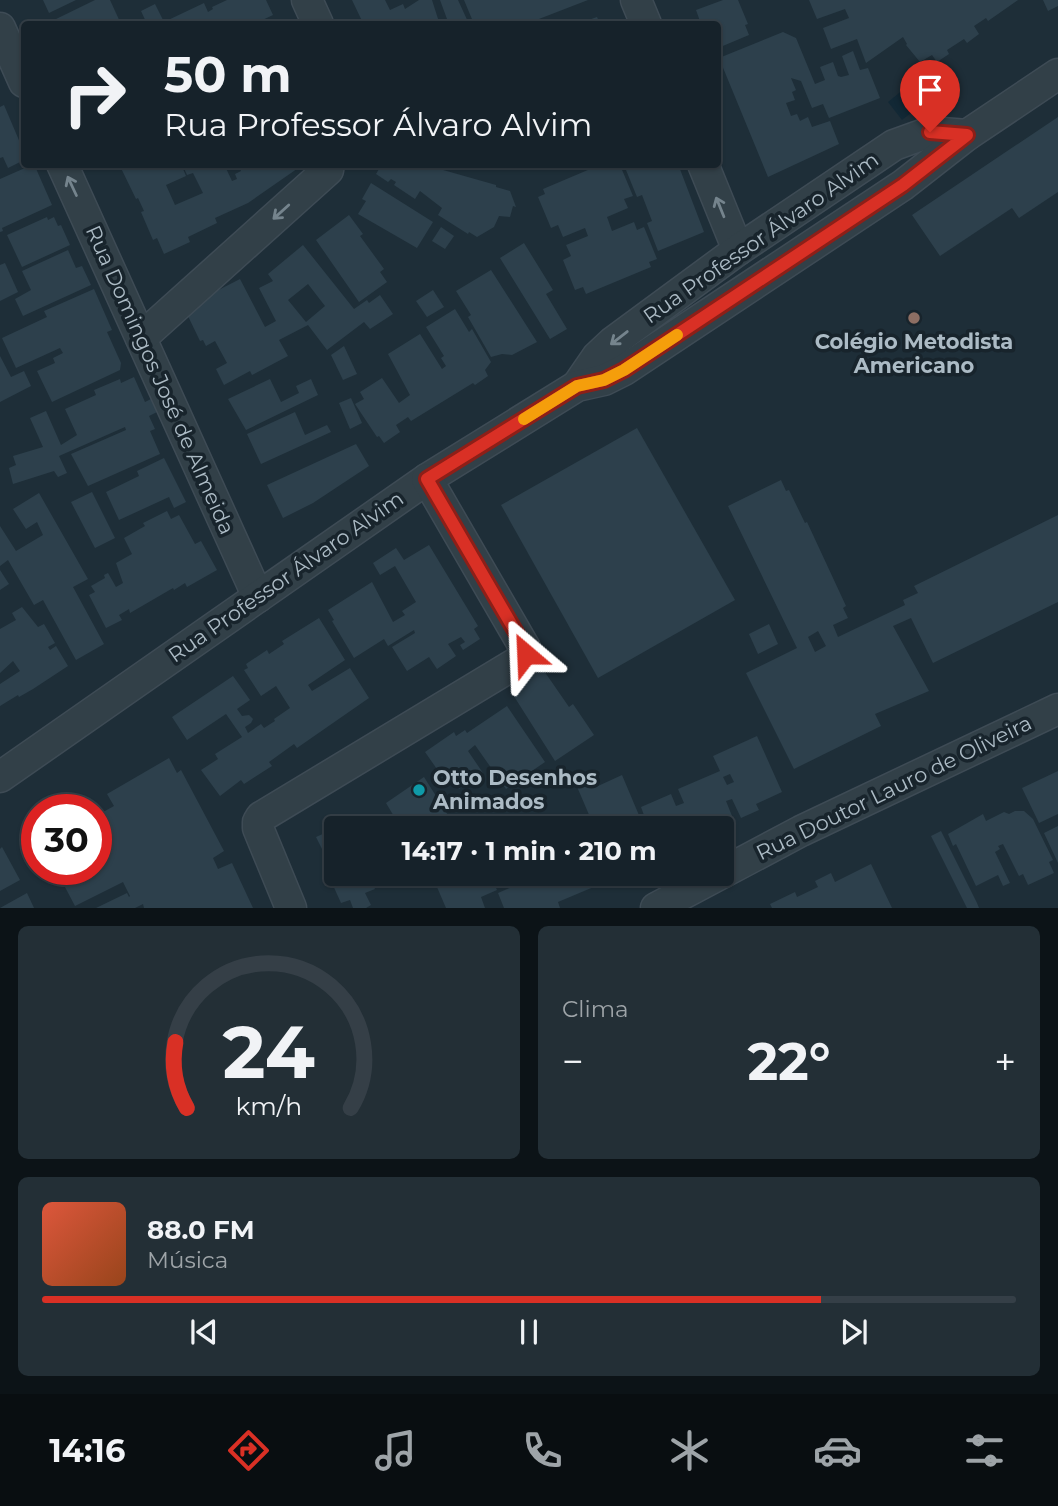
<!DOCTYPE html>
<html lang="pt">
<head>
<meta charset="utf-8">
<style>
	:root { --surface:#16222a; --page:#232f36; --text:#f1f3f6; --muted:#9ea4a8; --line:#353f47; --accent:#d93025 }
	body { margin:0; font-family:Montserrat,sans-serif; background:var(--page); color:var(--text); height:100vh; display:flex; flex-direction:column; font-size:26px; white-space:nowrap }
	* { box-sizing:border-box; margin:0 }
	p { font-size:23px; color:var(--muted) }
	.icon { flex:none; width:38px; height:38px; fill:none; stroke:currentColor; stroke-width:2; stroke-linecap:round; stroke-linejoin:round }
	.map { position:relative; height:908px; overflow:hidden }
	.drawer { display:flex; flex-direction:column; gap:18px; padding:18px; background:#0c1317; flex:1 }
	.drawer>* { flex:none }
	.top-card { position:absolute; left:21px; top:21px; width:700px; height:147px; border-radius:7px; box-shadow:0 2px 5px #0004,0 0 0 2px var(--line); background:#16222a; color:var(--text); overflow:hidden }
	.speed { position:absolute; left:21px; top:794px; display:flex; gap:14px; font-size:35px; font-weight:700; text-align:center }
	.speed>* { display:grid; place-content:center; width:91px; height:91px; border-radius:50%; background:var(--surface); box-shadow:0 2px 5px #0004,0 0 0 2px var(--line); line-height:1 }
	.speed .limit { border:10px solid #d22; background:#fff; color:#111 }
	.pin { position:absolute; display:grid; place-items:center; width:60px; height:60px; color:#fff; margin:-72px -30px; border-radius:50% 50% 50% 0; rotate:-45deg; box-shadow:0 0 7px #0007 }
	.pin .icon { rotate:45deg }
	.me { position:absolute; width:77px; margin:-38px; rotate:334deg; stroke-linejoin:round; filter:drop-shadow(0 0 5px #0008) }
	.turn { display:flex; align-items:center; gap:24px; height:147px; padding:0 28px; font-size:32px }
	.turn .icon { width:91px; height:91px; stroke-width:2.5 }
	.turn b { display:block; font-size:49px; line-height:60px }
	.big { font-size:52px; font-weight:700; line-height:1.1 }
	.drawer .widget { flex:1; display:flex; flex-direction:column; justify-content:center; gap:10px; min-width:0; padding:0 24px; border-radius:10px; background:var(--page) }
	.drawer .dial { align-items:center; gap:0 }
	.dial svg { height:182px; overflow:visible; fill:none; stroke:var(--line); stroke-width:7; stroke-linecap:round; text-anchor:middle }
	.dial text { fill:var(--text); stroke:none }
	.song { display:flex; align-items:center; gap:21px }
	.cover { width:84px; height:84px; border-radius:10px; background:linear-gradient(135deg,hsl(10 70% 55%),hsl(20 70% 35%)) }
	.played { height:7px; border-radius:4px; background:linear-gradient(90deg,var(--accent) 80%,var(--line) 80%) }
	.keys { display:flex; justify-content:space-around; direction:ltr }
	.heat { display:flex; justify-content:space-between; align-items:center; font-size:38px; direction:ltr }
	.drawer .tiles { flex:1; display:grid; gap:18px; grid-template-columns:1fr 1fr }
	.widget:last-child { grid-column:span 2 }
	.trip { position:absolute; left:324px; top:816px; width:410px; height:70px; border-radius:7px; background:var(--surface); box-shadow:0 2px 5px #0004,0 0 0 2px var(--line); font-weight:700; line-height:70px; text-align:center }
	.dock { display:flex; height:112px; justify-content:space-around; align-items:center; background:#090e11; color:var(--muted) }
	.dock .icon { width:49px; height:49px }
	.dock .active { color:var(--accent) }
	.dock b { font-size:32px; color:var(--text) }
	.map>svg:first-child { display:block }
</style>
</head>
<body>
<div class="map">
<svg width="1058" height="908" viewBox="0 0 1058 908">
	<rect width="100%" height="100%" fill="#1e2e38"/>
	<polygon fill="#122835" points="937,62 947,85 902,120 888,102"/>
	<g fill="#2d404c" fill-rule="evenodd">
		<polygon points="43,0 76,0 49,13"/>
		<polygon points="95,0 110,0 121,24 56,24 54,20"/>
		<polygon points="227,0 266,0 273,15 254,24 211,24 208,19 198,24 147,24 141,11 155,4 164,22 204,3 208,12 213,9 212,7"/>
		<polygon points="352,0 385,0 390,10 403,4 405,9 419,0 432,0 439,22 447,19 440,0 458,0 469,24 366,24 365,22 363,23"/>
		<polygon points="464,0 588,0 526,24 474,24"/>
		<polygon points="723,0 738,0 748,24 745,25 749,35 718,48 718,24 701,24 696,10"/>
		<polygon points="809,0 1018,0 988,21 986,18 974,26 979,34 967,43 964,39 947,50 949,54 937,62 932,55 920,62 906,45 907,44 903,37 866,63 857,39 831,49 823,28 849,18 845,9 817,19"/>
		<polygon points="1043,0 1058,0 1058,6 1048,11"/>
		<polygon points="597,17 600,24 577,24"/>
		<polygon points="783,32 796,38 815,84 825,80 820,67 833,62 838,76 841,77 849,75 842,56 853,51 860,70 868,68 880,98 829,118 823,104 812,108 801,81 791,78 796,90 792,92 795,100 786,103 791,116 797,114 800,121 808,117 812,127 830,121 839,144 768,177 719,58"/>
		<polygon points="4,105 24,152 24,160 8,168 3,157 0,158 0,107"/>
		<polygon points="1058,117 1058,192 1019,218 1012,208 940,256 912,215"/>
		<polygon points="34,164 52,205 2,228 3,231 0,232 0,179"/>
		<polygon points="119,164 181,164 186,176 166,185 175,205 203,193 193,173 187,175 182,164 224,164 232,181 237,179 235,174 241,171 238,164 304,164 248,203 215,218 217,223 188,237 190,242 164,254 157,238 153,240 141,212 144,211 138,198 136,199"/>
		<polygon points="382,164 422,164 496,185 496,187 510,191 516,207 513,206 510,217 499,216 494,227 477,237 469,232 468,234 438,215 442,208 420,191 415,199 394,185 396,182 391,179 388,182 376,174"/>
		<polygon points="602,164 610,164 612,169 620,165 633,196 624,199 628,208 607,217 612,231 634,222 637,230 644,227 657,259 649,262 651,267 586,294 583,287 575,290 563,260 571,256 566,245 588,236 585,228 563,237 558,225 551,228 538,197 545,194 543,189"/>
		<polygon points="640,164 678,164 704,232 658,251 647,223 652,221 642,195 637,197 626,170"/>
		<polygon points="371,183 433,222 417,248 358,214 366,201 362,199"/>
		<polygon points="349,215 363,234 360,236 384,269 380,272 387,282 359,302 316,240"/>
		<polygon points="47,217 48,220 54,217 58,226 61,225 70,245 22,267 7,235"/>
		<polygon points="441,227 454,236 445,249 432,241"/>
		<polygon points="524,243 553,290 546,294 567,329 550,339 500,258"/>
		<path d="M 303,245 L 354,309 L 367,300 L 369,303 L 380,295 L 393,314 L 370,329 L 364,322 L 327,350 L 308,325 L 279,340 L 288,356 L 252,375 L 250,371 L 224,385 L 216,369 L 227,363 L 215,341 L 206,346 L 203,340 L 200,341 L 187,314 L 197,309 L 193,303 L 240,279 L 265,327 L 276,321 L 259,288 L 273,281 L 268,274 ZM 308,284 L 325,306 L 306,322 L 288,300 Z"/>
		<polygon points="68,250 76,268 82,266 91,285 23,316 15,299 31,290 22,271"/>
		<polygon points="5,263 18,292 0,301 0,265"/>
		<polygon points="491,270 537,342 512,355 502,354 491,357 468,317 471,315 456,291"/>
		<polygon points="94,289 112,330 107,332 121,363 120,370 52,402 37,371 55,363 53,358 63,353 60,348 16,368 2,338 47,317 44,311"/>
		<polygon points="433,290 444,307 427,317 416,301"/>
		<polygon points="455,309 469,332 472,329 491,362 485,370 488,376 475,385 473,383 411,421 408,417 396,425 400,432 384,443 379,436 377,437 355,404 364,399 360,392 382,378 399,403 410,395 388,354 420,334 442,369 446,366 441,358 444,356 426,327"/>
		<polygon points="344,346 357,374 343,380 331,355"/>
		<polygon points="0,356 11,377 24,371 31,386 0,402"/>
		<polygon points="134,377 145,402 157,396 163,409 149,416 155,429 150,431 160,454 88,486 71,454 126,430 125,427 59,456 67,473 58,477 54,471 13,484 9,468 16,465 13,456 43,447 30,418 46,411 61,445 77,435 65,409 96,395 94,390 120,379 121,383"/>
		<polygon points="270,379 281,402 299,393 296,386 311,379 318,395 246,430 228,399"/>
		<polygon points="351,398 362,423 350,429 339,403"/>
		<polygon points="295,412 305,435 327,425 331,432 261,464 247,434"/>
		<polygon points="637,428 735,600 598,678 501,505"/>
		<polygon points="356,444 369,466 313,503 283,518 267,485"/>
		<polygon points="164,458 186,502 174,508 169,497 119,520 106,492 139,476 137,471"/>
		<path d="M 781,480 L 786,491 L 789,490 L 805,523 L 807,522 L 846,606 L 843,608 L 848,618 L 833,625 L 838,637 L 905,605 L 903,600 L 918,593 L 914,586 L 1058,515 L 1058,602 L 933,663 L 911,618 L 893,626 L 929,691 L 875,714 L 881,726 L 794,769 L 746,673 L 797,648 L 728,506 ZM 818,631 L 826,646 L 815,652 L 808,637 Z"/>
		<polygon points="92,492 115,538 95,548 71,502"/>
		<polygon points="39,493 88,579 73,587 104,644 76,660 43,600 34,605 8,560 0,566 0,526 16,551 43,535 37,522 26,529 13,509"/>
		<polygon points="167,511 171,519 179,515 195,544 201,541 217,570 187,587 185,583 174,590 173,588 130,613 129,609 119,615 122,620 106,628 89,595 95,592 91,586 105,578 104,575 108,573 116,587 123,583 116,563 132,554 124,538 145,526 143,523"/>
		<polygon points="429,545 478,626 474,629 480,639 463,650 460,645 465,642 461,637 448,644 456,656 437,669 429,657 407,671 392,647 415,633 414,630 388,646 384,639 354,658 332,621 334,620 328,610 372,582 393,622 405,615 402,611 416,602 395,566 380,575 373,563 396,548 404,560"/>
		<polygon points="0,570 9,584 0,590"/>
		<polygon points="22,607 38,627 44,624 55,643 48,647 50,650 56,646 68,666 33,689 19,697 18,695 0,706 0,684 20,671 13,661 0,673 0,629 16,620 12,613"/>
		<polygon points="319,618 345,660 308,685 312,691 350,668 369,698 297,748 294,744 269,762 272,766 244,784 241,780 220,796 201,770 218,759 215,754 242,737 226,714 187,740 172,717 233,676 250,700 237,709 242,716 249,715 253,719 251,723 245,727 248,733 261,724 264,728 275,721 274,719 290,708 276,686 261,696 244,670 248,668 246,664 267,650 269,654 284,644 282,641"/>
		<polygon points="769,624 778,644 758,654 749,634"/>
		<polygon points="542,668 569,707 573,704 594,735 555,761 510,690"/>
		<polygon points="507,706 545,762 506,789 475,745 468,751 483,773 459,789 452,778 446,782 425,752 454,732 456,736 465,730 467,733"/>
		<path d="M 757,736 L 782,792 L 756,804 L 759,810 L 741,818 L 732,799 L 726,801 L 732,816 L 704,827 L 703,824 L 695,828 L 602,828 L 596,814 L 590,817 L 575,782 L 584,775 L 592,785 L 597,783 L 598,786 L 622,775 L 641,820 L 645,818 L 641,807 L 671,794 L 676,806 L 684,803 L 678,789 L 720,771 L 713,756 ZM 730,774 L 734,782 L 727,785 L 723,777 Z"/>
		<polygon points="169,758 177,773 181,770 224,851 213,858 218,869 232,863 253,908 144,908 143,904 135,908 96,908 127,893 129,897 130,896 123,882 75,906 56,870 96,870 96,816 114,806 107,794"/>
		<polygon points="1058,771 1058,814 1039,823 1022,788"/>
		<polygon points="424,777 456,828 401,828 386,803"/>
		<polygon points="1015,811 1024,811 1033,819 1053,860 1049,862 1054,873 1028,885 1023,874 1019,876 1003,844 998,846 1000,849 995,852 1010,883 1003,886 998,875 976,886 956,844 953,846 948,834 983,814 986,821 1004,812 1009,814"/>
		<polygon points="1058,826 1058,863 1044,833"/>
		<polygon points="336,828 336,873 367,873 375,889 365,893 371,905 366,908 353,908 350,900 341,903 322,861 327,859 316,837"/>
		<polygon points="941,831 977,903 979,908 967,908 931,836"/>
		<polygon points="2,847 20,880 0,891 0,849"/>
		<polygon points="871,864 892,908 772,908 770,904 795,892 797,897 818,887 815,881 831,873 835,882"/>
		<polygon points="431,873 489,873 497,890 481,897 485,908 446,908"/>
		<polygon points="544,873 613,873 615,878 558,902 560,908 504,908 498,893"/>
		<polygon points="27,893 34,908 0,908"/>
	</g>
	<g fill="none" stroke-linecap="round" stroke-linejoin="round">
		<defs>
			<g id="street">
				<polyline points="307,0 318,24"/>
				<polyline points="636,0 646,24"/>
				<polyline points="0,28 24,82"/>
				<polyline points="62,164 258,597"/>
				<polyline points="703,164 738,250"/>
				<polyline points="141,338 328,170 329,164"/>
				<polyline points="577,386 597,357 613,342 738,250 894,145 930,132 967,135"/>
				<polyline points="0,777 427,479 577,386 604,380 624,370 903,185 967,135 1058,74"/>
				<polyline points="291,908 258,828 258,822 261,817 523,659 526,654 525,648 427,479"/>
				<polyline points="656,908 801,831 1058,709"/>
			</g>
		</defs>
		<use href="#street" stroke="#3e4b55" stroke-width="33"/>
		<use href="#street" stroke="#324048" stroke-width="30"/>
	</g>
	<defs><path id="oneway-shaft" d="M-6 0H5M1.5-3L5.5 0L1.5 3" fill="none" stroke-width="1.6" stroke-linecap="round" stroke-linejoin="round" transform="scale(1.75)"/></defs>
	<g stroke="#75848d">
		<use href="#oneway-shaft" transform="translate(72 186) rotate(-115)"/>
		<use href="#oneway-shaft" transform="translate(720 207) rotate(-112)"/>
		<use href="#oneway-shaft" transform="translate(281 212) rotate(138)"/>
		<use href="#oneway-shaft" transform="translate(619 338) rotate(142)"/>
	</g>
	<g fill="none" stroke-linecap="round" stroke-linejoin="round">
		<defs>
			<polyline id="route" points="526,654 525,648 427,479 577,386 604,380 624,370 903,185 967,135 930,132"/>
		</defs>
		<use href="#route" stroke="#8d1f18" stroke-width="18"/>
		<use href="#route" stroke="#d93025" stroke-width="12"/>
		<polyline stroke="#f59e0b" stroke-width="12" points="524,419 577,386 604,380 624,370 677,335"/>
	</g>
	<circle fill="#8d6e63" stroke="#18242c" stroke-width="2.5" cx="914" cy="318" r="7"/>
	<circle fill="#0f9aa8" stroke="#18242c" stroke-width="2.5" cx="419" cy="790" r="7"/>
	<g text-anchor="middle" stroke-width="7" stroke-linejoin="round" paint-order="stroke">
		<g font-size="21" fill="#acbbc5" stroke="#18242c">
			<text transform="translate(761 238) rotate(-35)" y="7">Rua Professor Álvaro Alvim</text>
			<text transform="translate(160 380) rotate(66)" y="7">Rua Domingos José de Almeida</text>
			<text transform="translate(286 577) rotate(-35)" y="7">Rua Professor Álvaro Alvim</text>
			<text transform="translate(894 788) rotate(-26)" y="7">Rua Doutor Lauro de Oliveira</text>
		</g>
		<g font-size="21" font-weight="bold" fill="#acbbc5" stroke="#18242c">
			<text x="914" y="349">Colégio Metodista<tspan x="914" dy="24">Americano</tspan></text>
			<text x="433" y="785" text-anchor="start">Otto Desenhos<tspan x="433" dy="24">Animados</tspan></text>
		</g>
	</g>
</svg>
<div class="speed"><div class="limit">30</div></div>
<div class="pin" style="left:930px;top:132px;background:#d93025"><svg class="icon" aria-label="arrive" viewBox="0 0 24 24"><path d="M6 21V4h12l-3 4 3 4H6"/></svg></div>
<svg class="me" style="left:526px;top:654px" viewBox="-20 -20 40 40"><path d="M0-17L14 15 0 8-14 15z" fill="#d93025" stroke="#fff" stroke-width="4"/></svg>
<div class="trip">14:17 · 1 min · 210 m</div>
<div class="top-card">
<div class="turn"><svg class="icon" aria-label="right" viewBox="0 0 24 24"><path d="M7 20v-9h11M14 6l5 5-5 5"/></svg><div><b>50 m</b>Rua Professor Álvaro Alvim</div></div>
</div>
</div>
<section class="drawer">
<div class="tiles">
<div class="widget dial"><svg viewBox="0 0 100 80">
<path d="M14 69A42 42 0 1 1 86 69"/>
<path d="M14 69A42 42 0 0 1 9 40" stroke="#d93025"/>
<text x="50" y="56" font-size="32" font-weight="700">24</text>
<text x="50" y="72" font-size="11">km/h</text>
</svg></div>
<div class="widget"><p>Clima</p>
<div class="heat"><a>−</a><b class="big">22°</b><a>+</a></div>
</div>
<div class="widget">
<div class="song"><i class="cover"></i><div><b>88.0 FM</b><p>Música</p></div></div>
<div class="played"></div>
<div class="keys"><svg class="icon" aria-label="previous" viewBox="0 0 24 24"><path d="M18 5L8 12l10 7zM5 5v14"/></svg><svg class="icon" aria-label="pause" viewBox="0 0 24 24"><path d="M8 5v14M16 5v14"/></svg><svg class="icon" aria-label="next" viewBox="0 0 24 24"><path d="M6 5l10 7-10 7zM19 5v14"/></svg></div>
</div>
</div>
</section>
<nav class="dock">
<b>14:16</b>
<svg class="icon active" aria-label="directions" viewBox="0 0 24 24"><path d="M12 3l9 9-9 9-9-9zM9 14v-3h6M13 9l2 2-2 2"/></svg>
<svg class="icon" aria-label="music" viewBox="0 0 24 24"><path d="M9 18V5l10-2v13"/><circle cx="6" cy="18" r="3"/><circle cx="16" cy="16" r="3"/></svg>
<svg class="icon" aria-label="phone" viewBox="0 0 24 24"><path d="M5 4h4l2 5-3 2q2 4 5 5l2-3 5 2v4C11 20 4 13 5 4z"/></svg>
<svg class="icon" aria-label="climate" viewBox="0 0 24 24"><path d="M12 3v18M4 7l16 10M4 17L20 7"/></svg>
<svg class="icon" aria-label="car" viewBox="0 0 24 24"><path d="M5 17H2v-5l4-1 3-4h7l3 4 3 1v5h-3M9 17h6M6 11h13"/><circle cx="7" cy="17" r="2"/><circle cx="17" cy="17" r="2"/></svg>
<svg class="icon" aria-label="filters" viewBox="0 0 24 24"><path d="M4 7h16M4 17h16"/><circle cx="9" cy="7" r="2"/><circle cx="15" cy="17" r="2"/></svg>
</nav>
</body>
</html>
